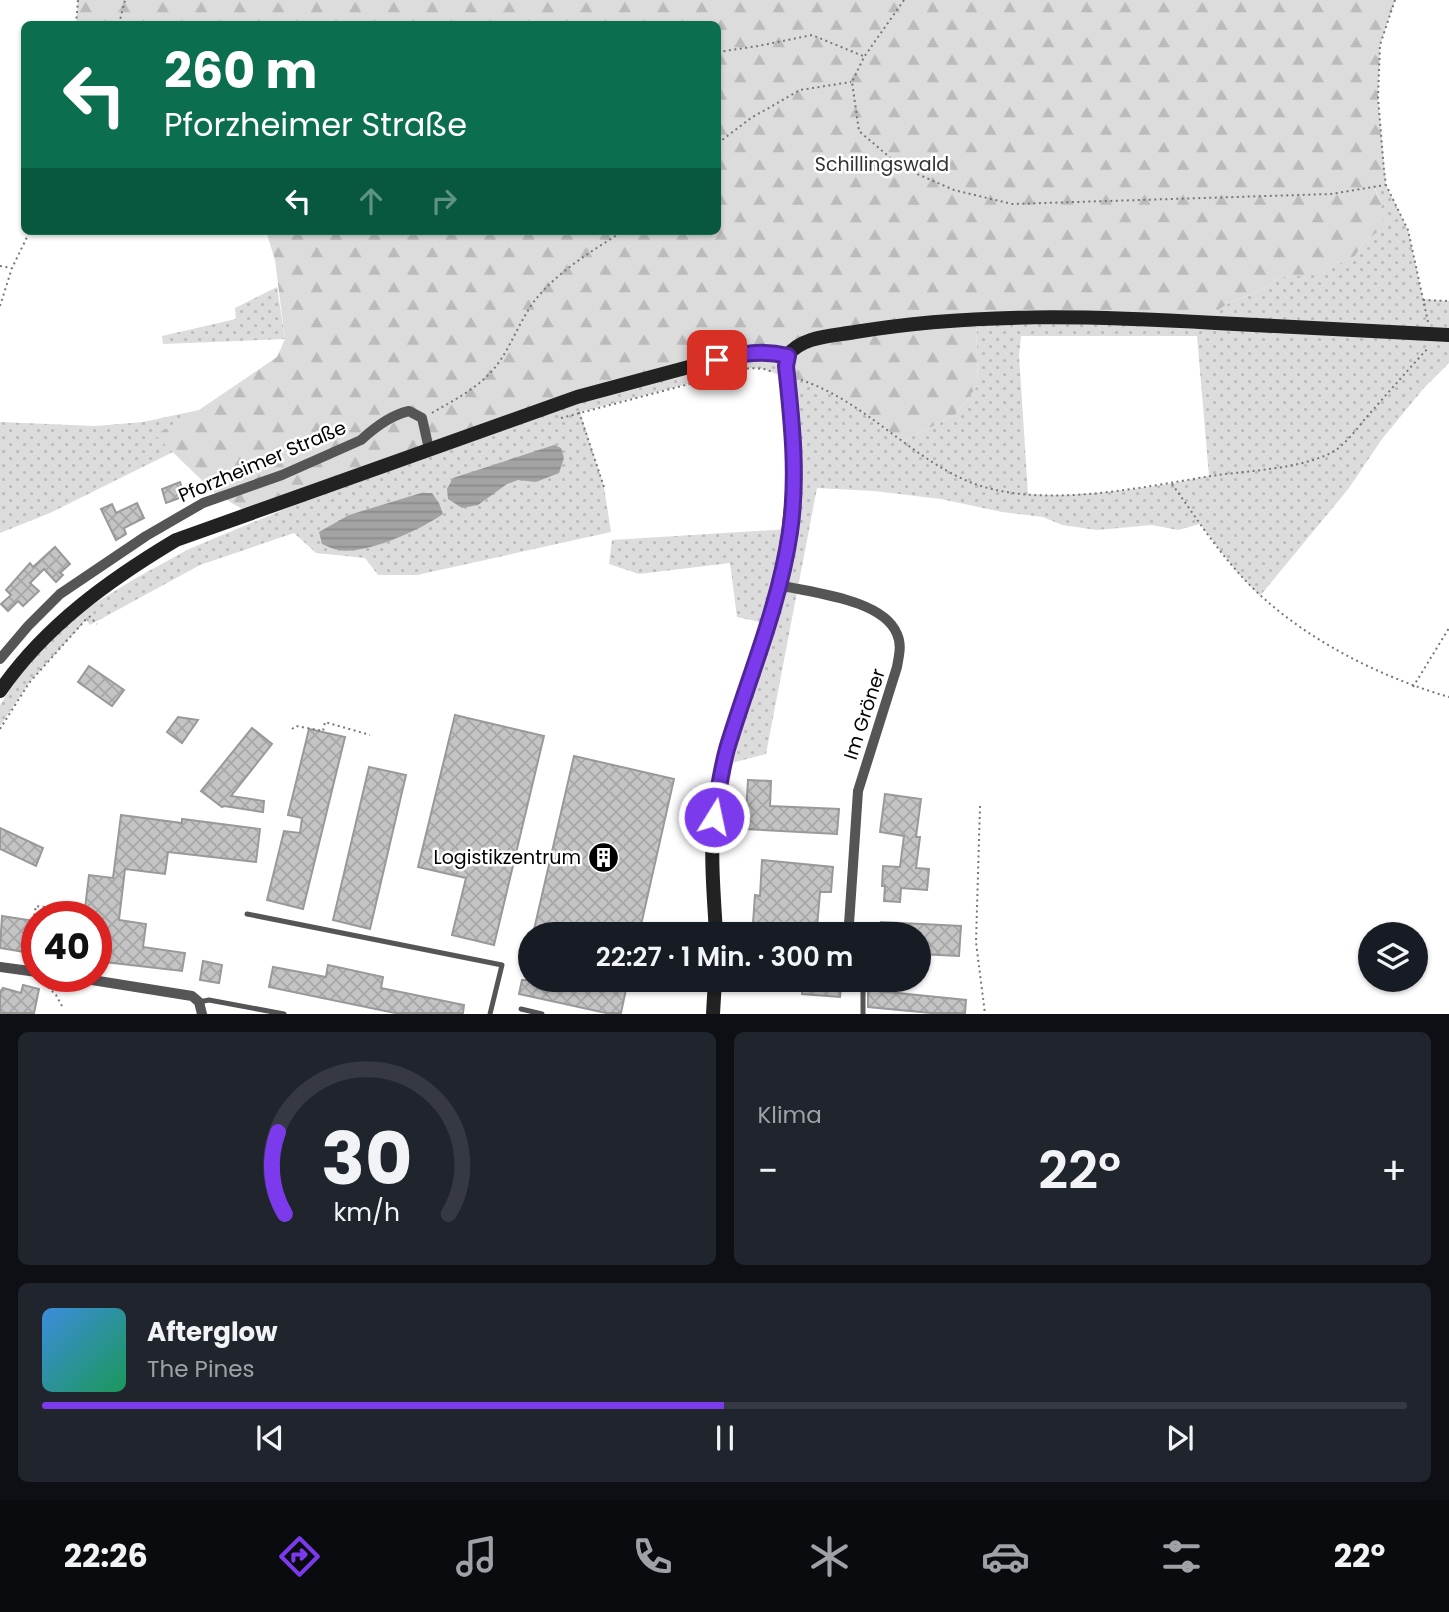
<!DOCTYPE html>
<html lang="de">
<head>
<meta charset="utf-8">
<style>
	:root { --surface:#171b24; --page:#20242c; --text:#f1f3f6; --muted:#9ea1a6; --line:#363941; --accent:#7c3aed }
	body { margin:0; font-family:Poppins,sans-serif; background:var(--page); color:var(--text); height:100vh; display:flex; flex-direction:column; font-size:26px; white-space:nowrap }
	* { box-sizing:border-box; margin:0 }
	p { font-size:23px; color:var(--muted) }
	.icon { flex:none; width:38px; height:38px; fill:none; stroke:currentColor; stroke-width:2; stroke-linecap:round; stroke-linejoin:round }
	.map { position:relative; height:1014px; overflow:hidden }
	.side { display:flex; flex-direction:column; gap:18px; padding:18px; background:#0d0f14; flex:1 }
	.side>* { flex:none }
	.hud { position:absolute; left:21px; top:21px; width:700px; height:214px; border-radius:10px; box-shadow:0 2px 5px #0004; background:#0b6e4f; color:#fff; overflow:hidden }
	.tools { position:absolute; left:1358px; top:922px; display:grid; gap:14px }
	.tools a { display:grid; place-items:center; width:70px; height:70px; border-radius:50%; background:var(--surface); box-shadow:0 2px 5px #0004; font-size:35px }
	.speed { position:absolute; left:21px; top:901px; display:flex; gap:14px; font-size:35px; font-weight:700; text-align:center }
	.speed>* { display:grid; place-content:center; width:91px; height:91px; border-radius:50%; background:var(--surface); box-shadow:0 2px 5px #0004; line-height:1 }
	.speed .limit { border:10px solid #d22; background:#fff; color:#111 }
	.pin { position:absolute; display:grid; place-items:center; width:60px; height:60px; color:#fff; margin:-30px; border-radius:14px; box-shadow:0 4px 10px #0006 }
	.me { position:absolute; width:77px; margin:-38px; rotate:10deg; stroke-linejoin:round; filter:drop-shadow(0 0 5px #0008) }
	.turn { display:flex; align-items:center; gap:24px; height:147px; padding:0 28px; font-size:32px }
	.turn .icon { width:91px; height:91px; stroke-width:2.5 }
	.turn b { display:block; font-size:49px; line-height:60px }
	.lanes { display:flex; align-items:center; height:66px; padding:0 28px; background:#0003; justify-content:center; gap:35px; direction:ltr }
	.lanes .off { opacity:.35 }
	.big { font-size:52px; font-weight:600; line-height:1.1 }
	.side .card { flex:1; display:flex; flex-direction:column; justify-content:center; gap:10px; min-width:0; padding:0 24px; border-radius:10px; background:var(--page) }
	.side .dial { align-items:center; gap:0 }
	.dial svg { height:182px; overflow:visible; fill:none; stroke:var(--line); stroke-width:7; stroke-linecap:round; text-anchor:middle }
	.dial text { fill:var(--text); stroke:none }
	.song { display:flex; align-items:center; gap:21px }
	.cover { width:84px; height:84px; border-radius:10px; background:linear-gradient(135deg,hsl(210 70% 55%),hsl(150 70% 35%)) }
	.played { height:7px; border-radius:4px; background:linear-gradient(90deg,var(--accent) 50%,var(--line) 50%) }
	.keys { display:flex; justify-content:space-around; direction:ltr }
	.heat { display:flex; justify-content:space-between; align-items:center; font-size:38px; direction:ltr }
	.side .tiles { flex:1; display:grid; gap:18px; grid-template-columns:1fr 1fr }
	.card:last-child { grid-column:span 2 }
	.trip { position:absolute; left:518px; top:922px; width:413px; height:70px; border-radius:35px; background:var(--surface); box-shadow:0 2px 5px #0004; font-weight:600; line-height:70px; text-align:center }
	.tab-bar { display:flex; height:112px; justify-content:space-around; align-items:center; background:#090b0e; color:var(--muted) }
	.tab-bar .icon { width:49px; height:49px }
	.tab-bar .selected { color:var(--accent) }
	.tab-bar b { font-size:32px; color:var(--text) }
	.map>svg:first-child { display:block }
</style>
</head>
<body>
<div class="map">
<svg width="1449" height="1014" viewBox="0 0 1449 1014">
	<defs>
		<pattern id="grass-dots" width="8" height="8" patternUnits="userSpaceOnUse" patternTransform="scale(1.75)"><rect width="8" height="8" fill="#dcdcdc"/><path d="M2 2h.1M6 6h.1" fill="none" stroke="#bbb" stroke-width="1.8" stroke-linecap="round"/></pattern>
		<pattern id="forest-firs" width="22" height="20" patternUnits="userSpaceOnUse" patternTransform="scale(1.75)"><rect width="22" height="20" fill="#dcdcdc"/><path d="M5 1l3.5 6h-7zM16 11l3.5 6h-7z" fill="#bbb"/></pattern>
		<pattern id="water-rules" width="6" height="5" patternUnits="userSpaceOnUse" patternTransform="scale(1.75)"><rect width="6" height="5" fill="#a3a3a3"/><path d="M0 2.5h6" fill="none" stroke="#8b8b8b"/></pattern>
		<pattern id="building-cross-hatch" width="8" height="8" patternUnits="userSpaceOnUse" patternTransform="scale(1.75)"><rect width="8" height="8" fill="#c4c4c4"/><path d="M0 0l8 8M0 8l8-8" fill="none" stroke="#a7a7a7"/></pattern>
	</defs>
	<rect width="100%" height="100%" fill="#fff"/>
	<g fill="url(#grass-dots)" fill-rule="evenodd">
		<path d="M 1386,185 L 1408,230 L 1423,299 L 1449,301 L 1449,363 L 1424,388 L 1382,439 L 1349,488 L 1260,596 L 1237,572 L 1200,524 L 1178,530 L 1152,525 L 1097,530 L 1062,525 L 1043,517 L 1002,512 L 941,499 L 874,491 L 817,488 L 766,754 L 724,765 L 769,624 L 737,617 L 730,563 L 639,574 L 609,564 L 612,540 L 790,529 L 787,378 L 764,369 L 749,368 L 580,412 L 604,487 L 611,532 L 417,575 L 378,575 L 365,558 L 316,553 L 294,533 L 200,565 L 90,625 L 86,620 L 29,683 L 0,726 L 0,705 L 20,674 L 76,615 L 136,578 L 189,549 L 429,449 L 741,353 L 787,356 L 788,378 C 830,385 867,417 903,441 L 955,415 L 978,385 L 976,319 L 1200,322 L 1229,303 L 1264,289 L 1279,277 L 1317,274 L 1355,256 L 1363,243 L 1380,230 L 1381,203 L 1374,186 ZM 1021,336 L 1197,336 L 1209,476 C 1153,488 1085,498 1028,494 L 1019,355 Z"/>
		<polygon points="277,287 285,339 163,344 162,336 236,319 235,308"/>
		<polygon points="199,410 156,435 173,452 50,513 0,533 0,422 95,426 143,422"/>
	</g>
	<path fill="url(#forest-firs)" d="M 78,0 L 1395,0 L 1380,45 L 1378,97 L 1386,185 L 1374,187 L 1381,203 L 1384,220 L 1380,230 L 1363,243 L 1355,256 L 1317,275 L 1279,277 L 1264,289 L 1229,303 L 1200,322 L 976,319 L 978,385 L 955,415 L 903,441 C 867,417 830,385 787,378 L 787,356 L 741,353 L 242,509 L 215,493 L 155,435 L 199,410 L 277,357 L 285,339 L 275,260 L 266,231 L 718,231 L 718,24 L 76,24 Z"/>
	<g fill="url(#water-rules)">
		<polygon points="554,445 561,448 564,458 559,473 536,482 518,480 507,484 478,505 462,508 448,499 447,489 453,478"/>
		<path d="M 421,493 L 432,493 L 439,503 L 443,514 C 420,530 366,555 338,550 C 333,549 327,546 322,544 L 319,532 L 349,515 Z"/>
	</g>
	<g fill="url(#building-cross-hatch)" stroke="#999" stroke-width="2">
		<polygon points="180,482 185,496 166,503 162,489"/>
		<polygon points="137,503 144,518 124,528 126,534 116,540 101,509 112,504 116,513"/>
		<polygon points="55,547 70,564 60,573 63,575 56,582 44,569 30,583 39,591 23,606 18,601 8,611 1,604 11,595 6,590 30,563 33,567"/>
		<polygon points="89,666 124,690 112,706 78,682"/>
		<polygon points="455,715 544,736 494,945 452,935 466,878 418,867"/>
		<polygon points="178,717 198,720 182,743 167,732"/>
		<polygon points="252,728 272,744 231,796 264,801 263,812 224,806 222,807 201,791"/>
		<polygon points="309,729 345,737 303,909 267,900 284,831 300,833 302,818 288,815"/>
		<polygon points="574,756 674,779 639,934 533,934"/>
		<polygon points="369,767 406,775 370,929 333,920"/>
		<polygon points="748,780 771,781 770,806 839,809 837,834 745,829"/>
		<polygon points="885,794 921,799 916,837 920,837 916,868 929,869 927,890 901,888 900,902 884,901 885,886 882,886 883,866 900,867 904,836 880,832"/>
		<polygon points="121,815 182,823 182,819 260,829 256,862 168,852 165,874 125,869 119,920 146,924 143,947 185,953 182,971 96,961 96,917 84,917 89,875 113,878"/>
		<polygon points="0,828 43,848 36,866 0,849"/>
		<polygon points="762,860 833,867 831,892 820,892 817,928 753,923 755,895 760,896"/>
		<polygon points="2,916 35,921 33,937 28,937 25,952 0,948"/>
		<polygon points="881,922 961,926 959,956 919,954 919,934 880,934"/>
		<polygon points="203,961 222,965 219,983 200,980"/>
		<polygon points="328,965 383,977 381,988 464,1005 463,1013 395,1013 269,987 273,967 326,977"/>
		<polygon points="522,980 628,980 621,1013 606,1013 519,994"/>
		<polygon points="803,980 842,980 840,997 802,994"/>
		<polygon points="23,985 39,989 34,1013 0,1013 0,992 3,988 21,993"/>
		<polygon points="868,990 966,1000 965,1013 931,1013 868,1007"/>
	</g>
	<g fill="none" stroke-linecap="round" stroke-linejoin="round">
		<g stroke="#777" stroke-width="2" stroke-dasharray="2 3.5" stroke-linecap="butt">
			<polyline points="904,0 864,57 852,82 859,131 901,167 954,190 1012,204 1331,194 1385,185"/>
			<polyline points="1395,0 1380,45 1378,97 1384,171 1386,185 1408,230 1428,322"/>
			<polyline points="76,24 78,0"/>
			<polyline points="119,24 125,0"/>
			<polyline points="718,52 758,46 812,35 863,56"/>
			<polyline points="718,143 751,118 800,90 851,82"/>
			<polyline points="0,266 11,268"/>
			<polyline points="1423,300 1449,301"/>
			<polyline points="0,306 12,268 30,231"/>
			<path d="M 801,380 C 862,400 907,454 965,480 C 1035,511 1137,488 1211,476 C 1251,470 1295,470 1331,453 C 1344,446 1356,430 1365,419 C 1386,395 1407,371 1429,347"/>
			<polyline points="579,412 604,487"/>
			<path d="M 432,413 C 456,399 480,387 497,365 C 514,342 522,313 542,292 C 566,266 594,250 623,231"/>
			<polyline points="561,418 750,368 764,369 773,372"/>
			<path d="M 1172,484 C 1193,513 1212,543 1236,570 C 1288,631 1373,675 1449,697"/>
			<polyline points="89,616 97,624"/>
			<polyline points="1413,687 1449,628"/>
			<polyline points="0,729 29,683 88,617"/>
			<polyline points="292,729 296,726 323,731 325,722 370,735"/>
			<polyline points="980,806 976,942 985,1014"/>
			<polyline points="33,921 36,906 92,913 92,909"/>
			<polyline points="49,976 48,987 56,995 63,1008"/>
		</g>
		<g stroke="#555" stroke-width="5">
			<polyline points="247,914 502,965 490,1014"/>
			<polyline points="199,1002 209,1000 284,1014"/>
			<polyline points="521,1009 542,1014"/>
			<polyline points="863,1014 863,980"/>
		</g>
		<g stroke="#555" stroke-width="10">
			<path d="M 779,585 C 812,593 883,599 897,634 C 902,645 899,655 897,667 L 858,791 L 849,924 L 842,934"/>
			<path d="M 0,659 L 28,626 L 60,594 L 146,536 L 203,503 L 282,475 L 361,440 C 374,428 391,415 409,411 L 422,418 L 429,449"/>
			<polyline points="0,967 37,972"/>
			<polyline points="67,976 192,996 199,1002 202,1014"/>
		</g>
		<g stroke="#222" stroke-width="14">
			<path d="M 787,356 C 802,336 832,336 855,332 C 974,312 1096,316 1216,323 C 1293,327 1371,331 1449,335"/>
			<path d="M 0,691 C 45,626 109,580 176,540 L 577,397 L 741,353 L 768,352 L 787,356"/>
			<path d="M 716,934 C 714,896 710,856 714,818 C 721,750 751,688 769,624 C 796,532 797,460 786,366 L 787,356"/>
			<polyline points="713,1014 715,980"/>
		</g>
	</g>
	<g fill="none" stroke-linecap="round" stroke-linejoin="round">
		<defs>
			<path id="route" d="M 714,817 C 718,794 721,771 727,749 C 749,676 779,607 790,532 C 798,477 792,421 786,366 L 788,356 C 763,350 742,353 717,360"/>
		</defs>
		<use href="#route" stroke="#51269a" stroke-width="18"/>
		<use href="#route" stroke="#7c3aed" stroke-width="12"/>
	</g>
	<defs>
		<symbol id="building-disc" viewBox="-11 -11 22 22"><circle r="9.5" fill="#000" stroke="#fff"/><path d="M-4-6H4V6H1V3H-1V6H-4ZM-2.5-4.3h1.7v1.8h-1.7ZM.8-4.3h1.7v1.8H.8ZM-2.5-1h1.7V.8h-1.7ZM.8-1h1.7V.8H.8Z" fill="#fff"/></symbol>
	</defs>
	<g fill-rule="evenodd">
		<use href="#building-disc" x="586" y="840" width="35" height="35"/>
	</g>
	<g text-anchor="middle" stroke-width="5" stroke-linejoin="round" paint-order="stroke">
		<g font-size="19" fill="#333" stroke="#fff">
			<text x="882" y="171">Schillingswald</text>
		</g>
		<g font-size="19" fill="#000" stroke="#fff">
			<text transform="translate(262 461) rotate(-23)" y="7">Pforzheimer Straße</text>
			<text transform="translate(864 714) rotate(-72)" y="7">Im Gröner</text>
		</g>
		<g font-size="19" fill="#000" stroke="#fff" text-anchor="end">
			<text x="581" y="864">Logistikzentrum</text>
		</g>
	</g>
</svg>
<div class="tools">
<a><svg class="icon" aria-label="layers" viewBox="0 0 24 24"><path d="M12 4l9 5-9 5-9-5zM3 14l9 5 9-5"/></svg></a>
</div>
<div class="speed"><div class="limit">40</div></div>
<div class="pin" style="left:717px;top:360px;background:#d93025"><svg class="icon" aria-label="arrive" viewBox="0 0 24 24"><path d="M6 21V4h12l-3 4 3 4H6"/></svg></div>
<svg class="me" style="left:714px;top:817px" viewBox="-20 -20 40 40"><circle r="17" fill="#7c3aed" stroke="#fff" stroke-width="3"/><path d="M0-11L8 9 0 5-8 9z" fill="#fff"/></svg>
<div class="trip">22:27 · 1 Min. · 300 m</div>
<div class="hud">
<div class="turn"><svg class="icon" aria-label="left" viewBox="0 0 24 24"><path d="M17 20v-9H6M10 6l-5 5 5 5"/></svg><div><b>260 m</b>Pforzheimer Straße</div></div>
<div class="lanes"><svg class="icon" aria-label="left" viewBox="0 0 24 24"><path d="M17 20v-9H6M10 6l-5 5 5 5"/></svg><svg class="icon off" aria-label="ahead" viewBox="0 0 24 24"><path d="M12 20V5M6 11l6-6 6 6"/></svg><svg class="icon off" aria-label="right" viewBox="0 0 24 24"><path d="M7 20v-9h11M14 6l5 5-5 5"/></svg></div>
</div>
</div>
<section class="side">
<div class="tiles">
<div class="card dial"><svg viewBox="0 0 100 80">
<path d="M14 69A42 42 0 1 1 86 69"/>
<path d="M14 69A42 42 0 0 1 11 33" stroke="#7c3aed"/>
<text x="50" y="56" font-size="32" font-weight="700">30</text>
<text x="50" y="72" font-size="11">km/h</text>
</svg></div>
<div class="card"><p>Klima</p>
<div class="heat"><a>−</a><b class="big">22°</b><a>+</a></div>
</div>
<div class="card">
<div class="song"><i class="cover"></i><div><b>Afterglow</b><p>The Pines</p></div></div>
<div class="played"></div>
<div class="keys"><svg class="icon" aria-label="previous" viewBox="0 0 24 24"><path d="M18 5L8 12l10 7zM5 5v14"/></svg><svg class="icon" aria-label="pause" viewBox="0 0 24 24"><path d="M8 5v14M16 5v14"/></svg><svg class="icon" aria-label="next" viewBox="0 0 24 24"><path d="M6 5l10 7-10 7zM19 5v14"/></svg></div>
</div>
</div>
</section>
<nav class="tab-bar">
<b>22:26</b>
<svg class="icon selected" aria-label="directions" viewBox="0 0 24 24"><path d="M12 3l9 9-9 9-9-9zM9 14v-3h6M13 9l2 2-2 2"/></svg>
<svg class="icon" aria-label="music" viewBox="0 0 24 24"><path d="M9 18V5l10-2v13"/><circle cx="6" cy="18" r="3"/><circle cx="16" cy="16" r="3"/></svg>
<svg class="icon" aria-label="phone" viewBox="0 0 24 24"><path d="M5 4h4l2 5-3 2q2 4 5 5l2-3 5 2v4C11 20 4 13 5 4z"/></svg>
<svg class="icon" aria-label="climate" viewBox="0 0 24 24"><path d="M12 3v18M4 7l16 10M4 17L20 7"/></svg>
<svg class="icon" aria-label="car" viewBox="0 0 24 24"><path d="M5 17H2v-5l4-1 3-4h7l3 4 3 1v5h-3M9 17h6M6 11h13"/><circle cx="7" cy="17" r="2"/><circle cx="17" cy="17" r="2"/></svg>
<svg class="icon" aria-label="filters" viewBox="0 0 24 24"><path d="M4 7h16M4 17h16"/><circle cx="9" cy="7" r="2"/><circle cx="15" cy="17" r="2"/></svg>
<b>22°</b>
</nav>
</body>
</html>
